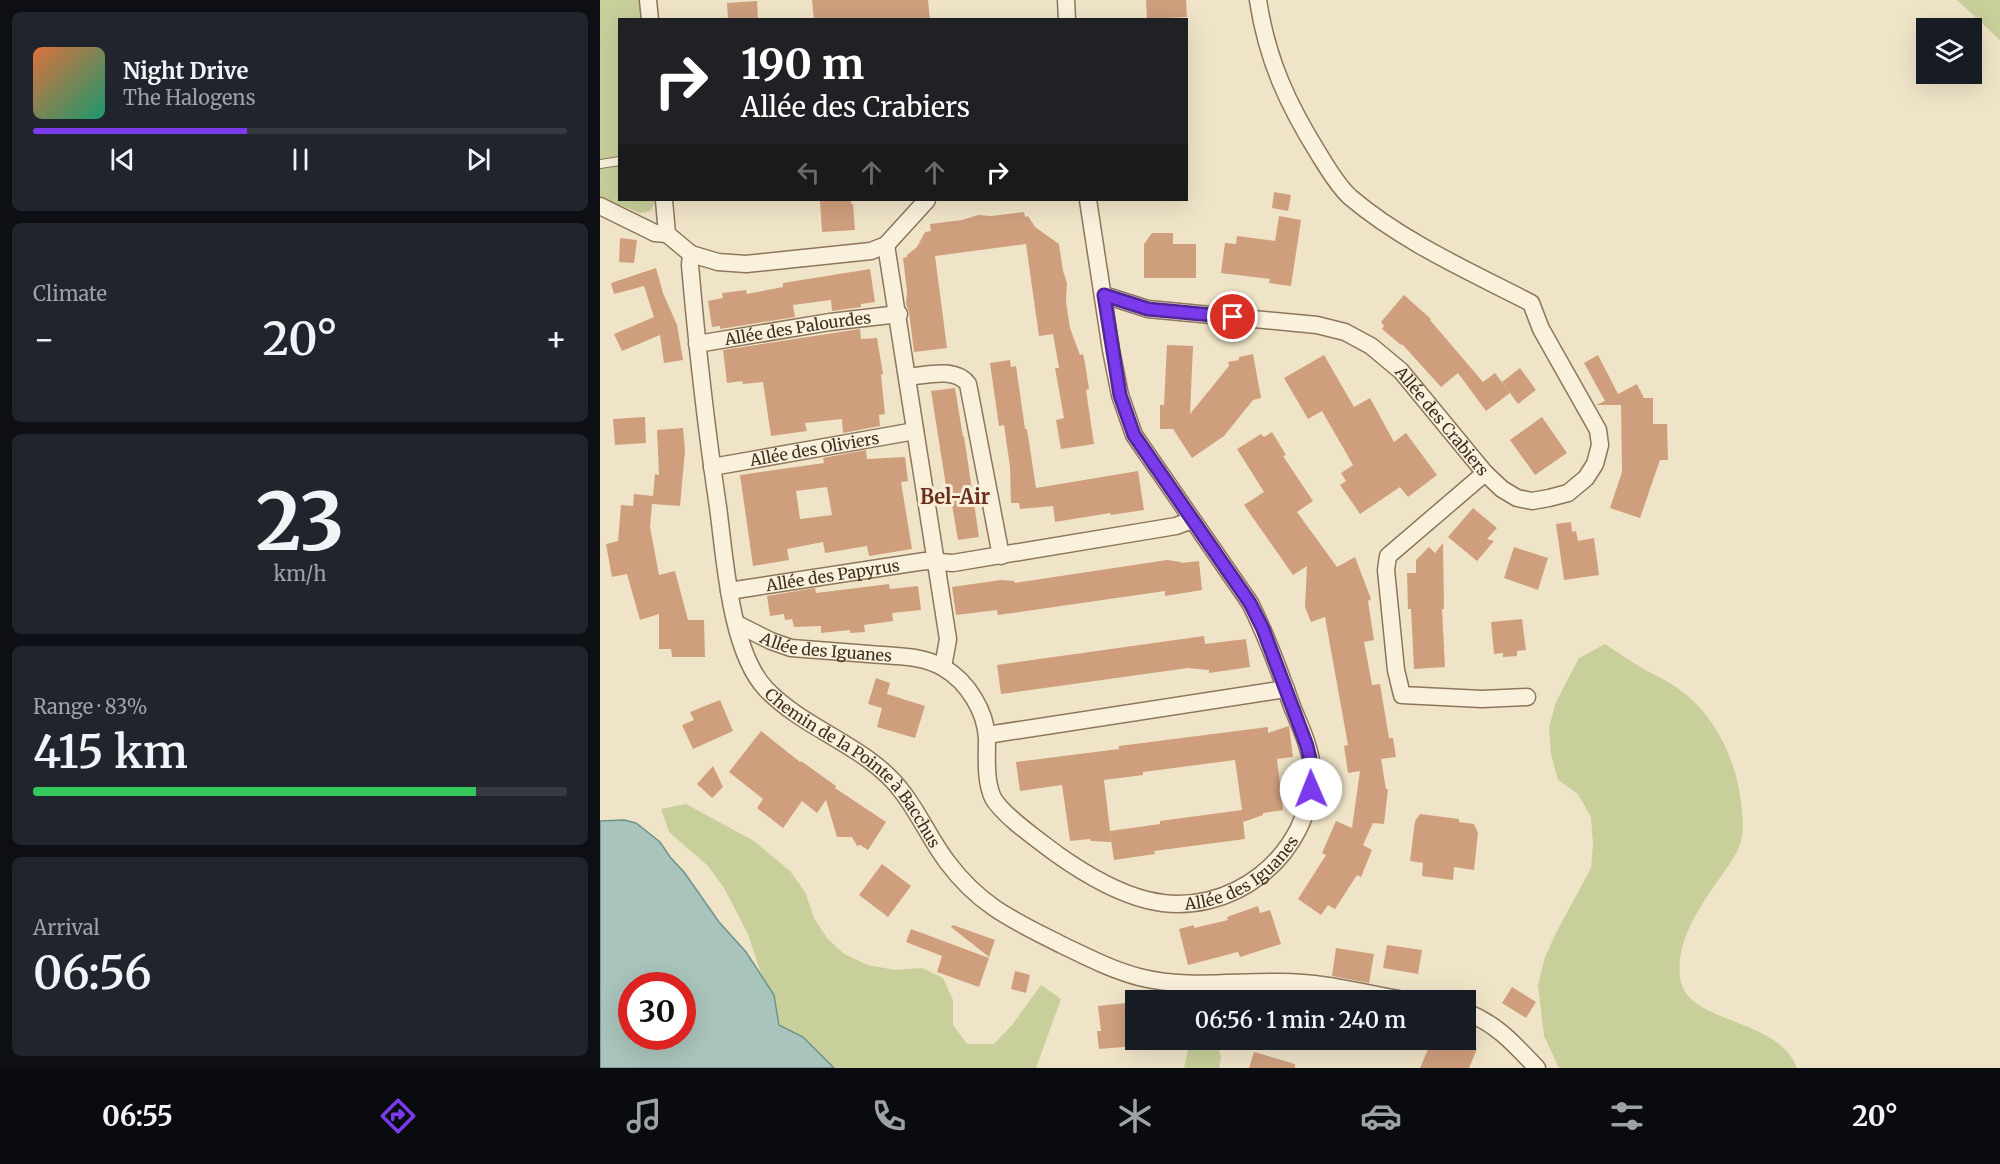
<!DOCTYPE html>
<html lang="en">
<head>
<meta charset="utf-8">
<style>
	:root { --surface:#171b24; --page:#20242c; --text:#f1f3f6; --muted:#9ea1a6; --line:#363941; --accent:#7c3aed }
	body { margin:0; font-family:Merriweather,serif; background:var(--page); color:var(--text); height:100vh; display:flex; flex-direction:column; font-size:22px; white-space:nowrap }
	* { box-sizing:border-box; margin:0 }
	p { font-size:20px; color:var(--muted) }
	.icon { flex:none; width:33px; height:33px; fill:none; stroke:currentColor; stroke-width:2; stroke-linecap:round; stroke-linejoin:round }
	.map { position:relative; flex:1; overflow:hidden }
	.drawer { display:flex; flex-direction:column; gap:12px; padding:12px; background:#0d0f14; width:600px }
	.drawer>* { flex:none }
	.top-card { position:absolute; left:18px; top:18px; width:570px; height:183px; border-radius:0px; box-shadow:0 6px 24px #0002; background:#202124; color:#fff; overflow:hidden }
	.controls { position:absolute; left:1316px; top:18px; display:grid; gap:12px }
	.controls a { display:grid; place-items:center; width:66px; height:66px; border-radius:0px; background:var(--surface); box-shadow:0 6px 24px #0002; font-size:30px }
	.speed { position:absolute; left:18px; top:972px; display:flex; gap:12px; font-size:30px; font-weight:700; text-align:center }
	.speed>* { display:grid; place-content:center; width:78px; height:78px; border-radius:50%; background:var(--surface); box-shadow:0 6px 24px #0002; line-height:1 }
	.speed .limit { border:9px solid #d22; background:#fff; color:#111 }
	.pin { position:absolute; display:grid; place-items:center; width:51px; height:51px; color:#fff; margin:-26px; border:3px solid #fff; border-radius:50%; box-shadow:0 2px 6px #0007 }
	.me { position:absolute; width:66px; margin:-33px; rotate:359deg; stroke-linejoin:round; filter:drop-shadow(0 0 4px #0008) }
	.turn { display:flex; align-items:center; gap:21px; height:126px; padding:0 24px; font-size:27px }
	.turn .icon { width:78px; height:78px; stroke-width:2.5 }
	.turn b { display:block; font-size:42px; line-height:51px }
	.lanes { display:flex; align-items:center; height:57px; padding:0 24px; background:#0003; justify-content:center; gap:30px; direction:ltr }
	.lanes .off { opacity:.35 }
	.big { font-size:45px; font-weight:600; line-height:1.1 }
	.drawer .card { flex:1; display:flex; flex-direction:column; justify-content:center; gap:9px; min-width:0; padding:0 21px; border-radius:9px; background:var(--page) }
	.drawer .dial { align-items:center; gap:0 }
	.dial b { font-size:78px; line-height:1 }
	.song { display:flex; align-items:center; gap:18px }
	.cover { width:72px; height:72px; border-radius:9px; background:linear-gradient(135deg,hsl(20 70% 55%),hsl(160 70% 35%)) }
	.played { height:6px; border-radius:3px; background:linear-gradient(90deg,var(--accent) 40%,var(--line) 40%) }
	.keys { display:flex; justify-content:space-around; direction:ltr }
	.heat { display:flex; justify-content:space-between; align-items:center; font-size:33px; direction:ltr }
	.charge { height:9px; border-radius:4px; background:linear-gradient(90deg,#34c759 83%,var(--line) 0) }
	.trip { position:absolute; left:525px; top:990px; width:351px; height:60px; border-radius:0px; background:var(--surface); box-shadow:0 6px 24px #0002; font-weight:600; line-height:60px; text-align:center }
	.menu { display:flex; height:96px; justify-content:space-around; align-items:center; background:#090b0e; color:var(--muted) }
	.menu .icon { width:42px; height:42px }
	.menu .selected { color:var(--accent) }
	.menu b { font-size:27px; color:var(--text) }
	main { display:flex; flex:1; min-height:0 }
	.map>svg:first-child { display:block }
</style>
</head>
<body>
<main>
<section class="drawer">
<div class="card">
<div class="song"><i class="cover"></i><div><b>Night Drive</b><p>The Halogens</p></div></div>
<div class="played"></div>
<div class="keys"><svg class="icon" aria-label="previous" viewBox="0 0 24 24"><path d="M18 5L8 12l10 7zM5 5v14"/></svg><svg class="icon" aria-label="pause" viewBox="0 0 24 24"><path d="M8 5v14M16 5v14"/></svg><svg class="icon" aria-label="next" viewBox="0 0 24 24"><path d="M6 5l10 7-10 7zM19 5v14"/></svg></div>
</div>
<div class="card"><p>Climate</p>
<div class="heat"><a>−</a><b class="big">20°</b><a>+</a></div>
</div>
<div class="card dial"><b>23</b><p>km/h</p></div>
<div class="card"><p>Range · 83%</p><b class="big">415 km</b><div class="charge"></div></div>
<div class="card"><p>Arrival</p><b class="big">06:56</b></div>
</section>
<div class="map">
<svg width="1400" height="1068" viewBox="0 0 1400 1068">
	<rect width="100%" height="100%" fill="#f0e4c8"/>
	<g fill="#c9cf9b">
		<polygon points="0,0 41,0 42,19 20,20 20,200 55,200 55,203 50,211 40,213 0,197"/>
		<polygon points="1357,0 1400,0 1400,40"/>
		<path d="M 1005,644 C 1019,653 1033,663 1047,671 C 1055,675 1064,679 1071,684 C 1112,709 1135,755 1141,801 C 1144,826 1145,841 1131,862 C 1109,895 1075,934 1080,977 C 1085,1025 1178,1016 1197,1068 L 959,1068 L 944,1036 L 938,985 L 945,957 L 956,933 L 991,868 L 993,844 L 991,817 L 978,794 L 958,780 L 951,754 L 949,727 L 956,702 L 979,658 Z"/>
		<polygon points="86,804 154,841 190,871 205,892 214,918 227,938 244,954 268,965 295,970 322,968 343,978 353,1000 353,1025 367,1044 394,1044 412,1025 441,985 461,999 436,1068 219,1068 187,1035 174,1013 148,934 124,888 108,866 69,832 61,809"/>
		<polygon points="590,1040 617,1040 621,1058 619,1068 584,1068"/>
	</g>
	<path fill="#a9c4bc" stroke="#6f938a" stroke-width="1.5" fill-rule="evenodd" d="M 24,820 L 36,823 L 60,842 L 70,857 L 84,872 L 119,922 L 146,952 L 174,995 L 179,1025 L 203,1037 L 234,1068 L 0,1068 L 0,821 ZM 32,986 L 82,986 L 82,1036 L 32,1036 Z"/>
	<g fill="#cf9f7d" fill-rule="evenodd">
		<polygon points="212,0 328,0 330,20 214,20"/>
		<polygon points="546,0 586,0 587,17 547,19"/>
		<polygon points="157,1 158,20 128,20 127,3"/>
		<polygon points="674,192 691,195 688,211 672,208"/>
		<polygon points="220,200 251,200 251,204 253,204 255,230 222,232"/>
		<polygon points="424,212 425,217 428,216 435,227 459,244 463,271 467,283 466,301 470,328 480,355 483,354 485,363 489,389 486,390 494,444 461,449 456,420 464,418 455,368 459,368 453,334 439,336 426,244 335,256 347,348 314,352 309,312 306,304 307,291 303,258 307,257 307,255 317,247 325,232 331,231 330,224 362,220 378,215 391,216"/>
		<polygon points="679,216 701,220 691,286 669,283 670,279 621,273 625,243 636,244 637,236 675,241"/>
		<polygon points="552,233 573,233 573,244 596,244 596,278 544,278 544,244"/>
		<polygon points="20,238 37,240 34,263 19,262"/>
		<polygon points="56,268 63,293 77,325 83,360 64,363 60,335 22,351 14,334 54,317 44,286 14,294 11,283"/>
		<polygon points="270,269 275,302 261,304 261,307 232,311 231,300 193,305 195,317 120,329 120,326 112,327 108,301 123,298 122,293 146,290 147,294 183,287 183,283"/>
		<polygon points="804,295 831,319 830,320 883,382 895,373 910,393 886,411 858,373 841,387 802,344 801,345 782,329 784,326 781,322"/>
		<polygon points="260,329 261,339 277,338 283,374 281,375 285,414 279,415 280,426 243,433 242,419 205,423 207,431 171,436 163,382 143,384 142,381 127,383 123,350"/>
		<polygon points="567,345 593,346 590,414 629,366 628,362 639,360 639,357 653,354 661,398 653,400 624,436 592,458 573,429 560,429 560,405 564,405"/>
		<polygon points="724,355 754,407 770,398 794,442 806,433 837,475 808,497 800,487 760,514 740,485 746,481 741,473 753,465 722,411 708,419 684,378"/>
		<polygon points="998,355 1018,394 1037,384 1044,398 1053,398 1053,424 1067,424 1068,460 1060,460 1040,518 1010,508 1022,472 1021,405 996,405 1005,401 984,363"/>
		<polygon points="410,360 411,367 416,366 425,429 427,429 436,488 538,471 544,510 511,515 510,513 455,522 453,506 420,509 419,503 411,503 410,467 404,425 399,426 390,363"/>
		<polygon points="920,368 936,390 918,404 902,382"/>
		<polygon points="355,388 363,437 364,436 379,537 358,540 352,505 349,505 331,391"/>
		<polygon points="45,417 46,443 15,445 13,419"/>
		<polygon points="942,417 967,453 935,475 910,440"/>
		<polygon points="83,428 85,451 80,506 52,504 50,527 59,575 75,571 88,620 104,620 105,657 72,657 71,649 59,649 59,614 40,620 27,574 12,577 6,544 18,541 21,505 33,506 34,494 53,496 55,474 59,475 57,430"/>
		<polygon points="672,432 686,455 683,456 713,501 697,512 737,567 755,557 771,599 768,601 774,640 764,642 772,685 780,684 789,738 793,738 796,757 781,759 786,789 788,789 784,824 773,823 763,845 772,850 761,877 757,875 735,909 728,905 721,915 698,899 726,855 722,853 736,821 752,828 760,771 748,773 744,746 748,745 725,617 711,622 705,607 707,566 693,575 644,505 664,492 637,449 661,434 664,437"/>
		<path d="M 266,450 L 267,459 L 305,457 L 308,481 L 301,482 L 312,549 L 269,556 L 267,546 L 225,553 L 223,542 L 187,549 L 189,560 L 153,566 L 140,475 L 224,463 L 223,458 ZM 227,487 L 232,515 L 200,519 L 196,491 Z"/>
		<polygon points="873,508 897,528 887,539 894,541 877,561 848,537"/>
		<polygon points="971,522 972,532 976,531 978,541 994,538 999,575 964,580 956,524"/>
		<polygon points="843,543 844,609 842,609 845,667 814,669 811,609 808,609 807,573 816,573 816,560 829,547 835,553"/>
		<polygon points="914,547 948,558 938,590 904,578"/>
		<polygon points="567,560 581,562 581,563 599,561 602,590 565,596 565,591 398,615 397,610 356,615 352,587 401,580 414,581 415,583"/>
		<polygon points="289,584 290,589 318,586 321,610 292,613 293,621 264,625 265,632 250,633 250,630 221,633 221,626 194,627 192,619 185,620 184,614 170,616 167,596 215,588 216,593"/>
		<polygon points="922,619 926,650 917,651 917,656 903,657 903,653 894,654 891,622"/>
		<polygon points="604,636 605,644 646,639 650,667 609,673 609,670 588,668 401,694 397,665"/>
		<polygon points="276,678 290,683 287,694 325,706 315,738 277,727 282,708 268,704"/>
		<polygon points="120,700 133,731 93,749 82,725 94,720 90,712"/>
		<path d="M 689,726 L 693,757 L 677,759 L 683,810 L 663,813 L 663,815 L 643,822 L 642,812 L 645,839 L 554,851 L 555,854 L 514,860 L 510,834 L 511,842 L 491,841 L 490,839 L 470,841 L 462,785 L 420,791 L 416,762 L 519,749 L 519,746 L 668,727 L 668,733 ZM 635,760 L 642,810 L 560,821 L 560,824 L 510,831 L 504,780 L 543,775 L 543,772 Z"/>
		<polygon points="161,731 200,762 201,761 236,786 235,788 286,822 268,850 260,845 257,846 252,837 237,837 226,800 217,813 202,801 183,828 157,808 163,799 129,772"/>
		<polygon points="113,766 123,787 112,798 97,784"/>
		<polygon points="820,814 859,819 859,822 874,824 878,833 874,870 854,867 853,880 822,876 823,863 810,861 815,821"/>
		<polygon points="282,864 311,886 288,917 259,895"/>
		<polygon points="658,906 660,913 670,910 681,944 640,957 638,952 588,965 579,929 594,925 594,928 628,920 627,917"/>
		<polygon points="353,925 395,940 389,957 351,927"/>
		<polygon points="311,929 389,958 379,987 337,972 342,956 306,942"/>
		<polygon points="787,945 822,950 818,974 783,968"/>
		<polygon points="736,948 774,954 769,983 732,976"/>
		<polygon points="415,971 430,975 426,993 411,989"/>
		<polygon points="912,987 936,1002 926,1018 902,1003"/>
		<polygon points="536,1002 536,1046 499,1049 497,1031 501,1031 498,1006"/>
		<polygon points="832,1040 875,1040 871,1047 877,1049 869,1068 820,1068"/>
		<polygon points="654,1052 695,1064 695,1068 649,1068"/>
	</g>
	<g fill="none" stroke-linecap="round" stroke-linejoin="round">
		<defs>
			<polyline id="service" points="0,164 20,161"/>
			<g id="minor">
				<polyline points="48,0 50,20"/>
				<polyline points="466,0 467,20"/>
				<path id="s1" d="M 64,200 L 67,234 L 91,254 L 90,265 C 97,346 106,427 118,507 C 125,558 130,651 166,689 C 206,731 269,746 303,793 C 320,815 331,841 348,863 C 381,907 415,921 462,945 C 487,957 512,970 539,977 C 585,989 634,981 681,982 C 723,982 763,993 804,1000"/>
				<polyline points="0,206 55,233 67,234"/>
				<polyline points="286,245 348,639 343,667"/>
				<polyline points="91,254 118,262 146,264 271,251 286,245 327,200"/>
				<path id="s2" d="M 504,295 L 548,309 L 717,325 L 745,332 L 771,346 L 801,371 L 885,473 L 902,489 L 917,498 L 932,501 L 949,498 L 968,493 L 986,478 L 995,464 L 1000,445 L 998,430 L 941,329 L 931,303 C 869,271 803,242 750,197 C 738,186 728,169 720,156 C 688,105 667,60 658,0"/>
				<path id="s3" d="M 97,344 L 230,322 L 299,314"/>
				<path d="M 307,377 C 327,375 355,367 368,384 L 401,556"/>
				<path id="s4" d="M 112,467 L 315,431"/>
				<polyline points="885,473 788,556 786,570 796,670 802,695 882,699 927,697"/>
				<path id="s5" d="M 129,591 L 325,561 L 353,563 L 576,526 L 592,520"/>
				<path id="s6" d="M 137,624 L 171,641 L 191,648 C 217,650 243,652 269,654 C 294,656 322,655 344,668 C 368,682 386,712 387,739 C 387,758 385,781 393,798 C 403,816 441,842 458,855 C 485,874 515,892 547,900 C 630,921 713,855 712,770 C 711,749 701,728 693,709 C 680,673 667,637 650,603 L 534,435 L 520,395 L 511,350 L 488,200"/>
				<polyline points="387,735 686,689"/>
				<path d="M 866,1012 C 897,1024 914,1044 937,1068"/>
			</g>
		</defs>
		<use href="#service" stroke="#8d765c" stroke-width="10"/>
		<use href="#minor" stroke="#8d765c" stroke-width="19"/>
		<use href="#service" stroke="#faf1dc" stroke-width="8"/>
		<use href="#minor" stroke="#faf1dc" stroke-width="16"/>
	</g>
	<g fill="none" stroke-linecap="round" stroke-linejoin="round">
		<defs>
			<polyline id="route" points="633,317 548,309 504,295 520,395 534,435 650,603 663,629 707,746 712,767 711,789"/>
		</defs>
		<use href="#route" stroke="#51269a" stroke-width="15"/>
		<use href="#route" stroke="#7c3aed" stroke-width="10"/>
	</g>
	<g text-anchor="middle" stroke-width="6" stroke-linejoin="round" paint-order="stroke">
		<g font-size="16" fill="#3d2e20" stroke="#f7eed8">
			<text dy="6" stroke="none"><textPath href="#s3" startOffset="102">Allée des Palourdes</textPath></text>
			<text dy="6" stroke="none"><textPath href="#s2" startOffset="378">Allée des Crabiers</textPath></text>
			<text dy="6" stroke="none"><textPath href="#s4" startOffset="104">Allée des Oliviers</textPath></text>
			<text dy="6" stroke="none"><textPath href="#s5" startOffset="105">Allée des Papyrus</textPath></text>
			<text dy="6" stroke="none"><textPath href="#s6" startOffset="94">Allée des Iguanes</textPath></text>
			<text dy="6" stroke="none"><textPath href="#s1" startOffset="630">Chemin de la Pointe à Bacchus</textPath></text>
			<text dy="6" stroke="none"><textPath href="#s6" startOffset="652">Allée des Iguanes</textPath></text>
		</g>
		<g font-size="20" font-weight="bold" fill="#6b2e1e" stroke="#f7eed8">
			<text x="355" y="504">Bel-Air</text>
		</g>
	</g>
</svg>
<div class="controls">
<a><svg class="icon" aria-label="layers" viewBox="0 0 24 24"><path d="M12 4l9 5-9 5-9-5zM3 14l9 5 9-5"/></svg></a>
</div>
<div class="speed"><div class="limit">30</div></div>
<div class="pin" style="left:633px;top:317px;background:#d93025"><svg class="icon" aria-label="arrive" viewBox="0 0 24 24"><path d="M6 21V4h12l-3 4 3 4H6"/></svg></div>
<svg class="me" style="left:711px;top:789px" viewBox="-20 -20 40 40"><circle r="19" fill="#fff"/><path d="M0-13L10 11 0 6-10 11z" fill="#7c3aed"/></svg>
<div class="trip">06:56 · 1 min · 240 m</div>
<div class="top-card">
<div class="turn"><svg class="icon" aria-label="right" viewBox="0 0 24 24"><path d="M7 20v-9h11M14 6l5 5-5 5"/></svg><div><b>190 m</b>Allée des Crabiers</div></div>
<div class="lanes"><svg class="icon off" aria-label="left" viewBox="0 0 24 24"><path d="M17 20v-9H6M10 6l-5 5 5 5"/></svg><svg class="icon off" aria-label="ahead" viewBox="0 0 24 24"><path d="M12 20V5M6 11l6-6 6 6"/></svg><svg class="icon off" aria-label="ahead" viewBox="0 0 24 24"><path d="M12 20V5M6 11l6-6 6 6"/></svg><svg class="icon" aria-label="right" viewBox="0 0 24 24"><path d="M7 20v-9h11M14 6l5 5-5 5"/></svg></div>
</div>
</div>
</main>
<nav class="menu">
<b>06:55</b>
<svg class="icon selected" aria-label="directions" viewBox="0 0 24 24"><path d="M12 3l9 9-9 9-9-9zM9 14v-3h6M13 9l2 2-2 2"/></svg>
<svg class="icon" aria-label="music" viewBox="0 0 24 24"><path d="M9 18V5l10-2v13"/><circle cx="6" cy="18" r="3"/><circle cx="16" cy="16" r="3"/></svg>
<svg class="icon" aria-label="phone" viewBox="0 0 24 24"><path d="M5 4h4l2 5-3 2q2 4 5 5l2-3 5 2v4C11 20 4 13 5 4z"/></svg>
<svg class="icon" aria-label="climate" viewBox="0 0 24 24"><path d="M12 3v18M4 7l16 10M4 17L20 7"/></svg>
<svg class="icon" aria-label="car" viewBox="0 0 24 24"><path d="M5 17H2v-5l4-1 3-4h7l3 4 3 1v5h-3M9 17h6M6 11h13"/><circle cx="7" cy="17" r="2"/><circle cx="17" cy="17" r="2"/></svg>
<svg class="icon" aria-label="filters" viewBox="0 0 24 24"><path d="M4 7h16M4 17h16"/><circle cx="9" cy="7" r="2"/><circle cx="15" cy="17" r="2"/></svg>
<b>20°</b>
</nav>
</body>
</html>
